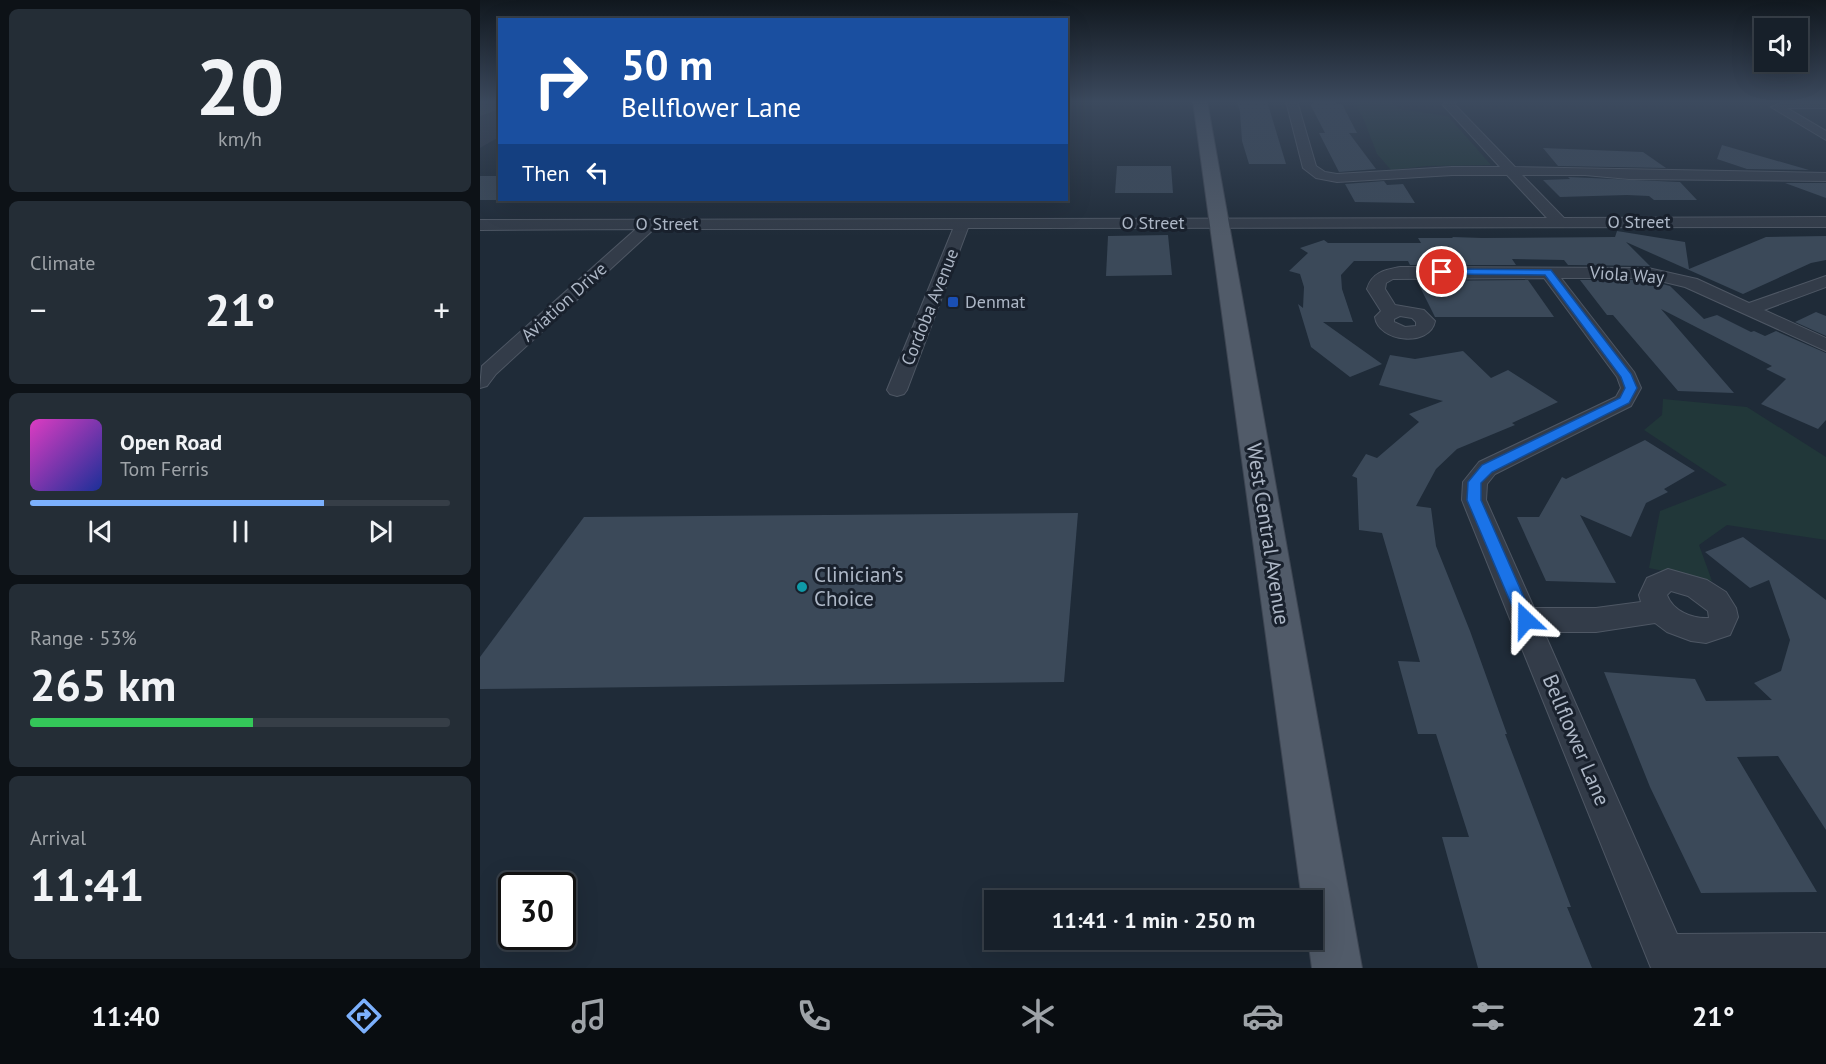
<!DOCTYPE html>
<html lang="en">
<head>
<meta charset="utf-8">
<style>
	:root { --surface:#17202a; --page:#242d36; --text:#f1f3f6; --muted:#9ea3a8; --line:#363e47; --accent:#7cb0fc }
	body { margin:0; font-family:"PT Sans",sans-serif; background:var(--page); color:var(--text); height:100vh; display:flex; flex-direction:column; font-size:22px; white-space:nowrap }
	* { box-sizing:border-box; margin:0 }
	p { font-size:20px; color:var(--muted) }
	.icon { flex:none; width:33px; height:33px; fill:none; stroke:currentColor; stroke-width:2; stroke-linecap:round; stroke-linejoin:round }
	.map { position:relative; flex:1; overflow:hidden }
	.sheet { display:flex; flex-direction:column; gap:9px; padding:9px; background:#0d1217; width:480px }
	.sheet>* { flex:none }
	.banner { position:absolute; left:18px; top:18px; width:570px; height:183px; border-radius:0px; box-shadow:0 6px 24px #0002,0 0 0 2px var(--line); background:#1a4fa0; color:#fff; overflow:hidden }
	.tools { position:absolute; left:1274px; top:18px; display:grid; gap:12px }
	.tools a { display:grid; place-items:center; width:54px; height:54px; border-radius:0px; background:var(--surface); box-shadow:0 6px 24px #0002,0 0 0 2px var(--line); font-size:30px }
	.speed { position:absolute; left:18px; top:872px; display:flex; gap:12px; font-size:30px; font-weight:700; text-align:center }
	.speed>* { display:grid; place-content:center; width:78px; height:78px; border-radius:50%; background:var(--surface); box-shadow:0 6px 24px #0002,0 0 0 2px var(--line); line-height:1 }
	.speed .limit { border:3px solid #111; border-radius:9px; background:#fff; color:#111 }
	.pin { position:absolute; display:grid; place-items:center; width:51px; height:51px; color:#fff; margin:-26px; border:3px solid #fff; border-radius:50%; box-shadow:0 2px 6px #0007 }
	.me { position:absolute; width:66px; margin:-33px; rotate:337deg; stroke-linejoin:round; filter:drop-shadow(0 0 4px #0008) }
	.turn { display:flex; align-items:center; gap:21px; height:126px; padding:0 24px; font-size:27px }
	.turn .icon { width:78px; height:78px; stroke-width:2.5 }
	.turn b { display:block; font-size:42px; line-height:51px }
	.then { display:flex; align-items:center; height:57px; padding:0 24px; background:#0003; gap:12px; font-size:22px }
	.big { font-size:45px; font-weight:600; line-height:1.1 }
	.sheet .card { flex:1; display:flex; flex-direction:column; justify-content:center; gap:9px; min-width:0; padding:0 21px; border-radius:9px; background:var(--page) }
	.sheet .dial { align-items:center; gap:0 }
	.dial b { font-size:78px; line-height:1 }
	.song { display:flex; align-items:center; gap:18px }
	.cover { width:72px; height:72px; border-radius:9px; background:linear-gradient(135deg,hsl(310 70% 55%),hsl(230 70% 35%)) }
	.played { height:6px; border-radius:3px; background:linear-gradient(90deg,var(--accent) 70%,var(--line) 70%) }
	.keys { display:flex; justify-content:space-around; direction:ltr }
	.heat { display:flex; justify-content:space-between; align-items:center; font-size:33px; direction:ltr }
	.charge { height:9px; border-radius:4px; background:linear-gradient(90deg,#34c759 53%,var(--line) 0) }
	.trip { position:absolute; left:504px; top:890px; width:339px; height:60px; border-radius:0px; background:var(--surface); box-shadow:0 6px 24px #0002,0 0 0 2px var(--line); font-weight:600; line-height:60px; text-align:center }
	.tabs { display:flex; height:96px; justify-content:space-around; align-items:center; background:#090d11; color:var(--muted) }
	.tabs .icon { width:42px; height:42px }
	.tabs .on { color:var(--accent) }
	.tabs b { font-size:27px; color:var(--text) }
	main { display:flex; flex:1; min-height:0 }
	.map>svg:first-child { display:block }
</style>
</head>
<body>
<main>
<section class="sheet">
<div class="card dial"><b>20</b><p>km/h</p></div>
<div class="card"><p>Climate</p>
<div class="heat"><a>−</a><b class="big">21°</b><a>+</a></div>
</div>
<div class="card">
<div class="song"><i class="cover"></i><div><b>Open Road</b><p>Tom Ferris</p></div></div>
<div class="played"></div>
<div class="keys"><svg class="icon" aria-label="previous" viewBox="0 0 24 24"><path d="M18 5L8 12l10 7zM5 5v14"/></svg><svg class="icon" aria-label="pause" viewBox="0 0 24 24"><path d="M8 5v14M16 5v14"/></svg><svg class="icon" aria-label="next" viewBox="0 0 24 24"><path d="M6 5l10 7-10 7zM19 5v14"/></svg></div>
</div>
<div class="card"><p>Range · 53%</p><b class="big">265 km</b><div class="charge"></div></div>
<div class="card"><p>Arrival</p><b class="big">11:41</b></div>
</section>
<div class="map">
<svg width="1346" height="968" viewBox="0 0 1346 968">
	<rect width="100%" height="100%" fill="#1f2b38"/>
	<polygon fill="#2d3746" points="0,101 20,101 19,137 0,148"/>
	<g fill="#213739">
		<polygon points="874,101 910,101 919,109 968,116 1011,165 947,166 911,170 897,154 884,120"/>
		<polygon points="1183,399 1267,407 1346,457 1346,540 1247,525 1219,545 1232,581 1169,568 1180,511 1247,485 1164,430 1182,415"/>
	</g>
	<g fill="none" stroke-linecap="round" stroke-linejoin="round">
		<polygon fill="#3a4654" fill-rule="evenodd" points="0,101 20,101 20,109 0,116"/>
	</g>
	<g fill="#3b4959">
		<polygon points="757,101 787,101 806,164 769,164 762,141 760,112"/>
		<polygon points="832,101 855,101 857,104 862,104 877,133 869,133 896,169 859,172 839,133 845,133 830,104 834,104"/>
		<polygon points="1242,145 1329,170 1267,169 1237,159"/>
		<polygon points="1063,148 1163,152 1186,168 1078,166"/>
		<polygon points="637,166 691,166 693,193 635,193"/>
		<rect x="0" y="176" width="20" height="24"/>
		<polygon points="1088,177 1200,182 1217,200 1174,200 1169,196 1147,195 1080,197 1063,180 1090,179"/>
		<polygon points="904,181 907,185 923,184 935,203 875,202 865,184"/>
		<polygon points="1305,183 1346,183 1346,198"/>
		<polygon points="1137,231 1205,242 1209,269 1286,237 1346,236 1346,260 1331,263 1263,294 1146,242 1170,266 1088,265 1084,260 1032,259 1036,265 930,265 928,261 874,261 861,275 862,289 873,322 843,322 902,364 870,377 831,347 818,304 823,308 824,287 820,274 809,271 828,253 820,248 844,240 848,243 941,243 938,238 973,238 972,237 1002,238 1135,237"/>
		<polygon points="688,235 692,275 626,276 628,236"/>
		<polygon points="1048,280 1074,317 955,317 937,281"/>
		<polygon points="1100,280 1168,280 1190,286 1224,319 1237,315 1271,332 1274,331 1285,336 1296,331 1346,353 1346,420 1338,429 1281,404 1306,379 1286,369 1292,366 1181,309 1254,393 1198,391 1133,315 1127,315"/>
		<polygon points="1336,312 1346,316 1346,336 1315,322"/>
		<polygon points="983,351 1011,378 1028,370 1078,402 1032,423 1035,425 977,449 956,469 936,506 951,508 956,546 990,631 1027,734 1025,734 1091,907 1087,907 1112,968 998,968 962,837 989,837 956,734 938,734 918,661 940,662 902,533 879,530 877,478 872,476 886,454 897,458 939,422 929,414 963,401 899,385 910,355 935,359"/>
		<polygon points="1165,440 1215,471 1184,489 1188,492 1166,503 1151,537 1100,515 1136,583 1066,581 1037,517 1059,517 1082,477 1086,479"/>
		<polygon points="598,513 584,682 0,689 0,657 104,517"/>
		<polygon points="1263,537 1346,600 1346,830 1298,756 1257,757 1337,892 1221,893 1170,787 1124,672 1215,679 1226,701 1292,700 1274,683 1301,671 1310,640 1289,580 1270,588 1225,552"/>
	</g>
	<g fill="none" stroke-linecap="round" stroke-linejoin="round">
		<defs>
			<g id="minor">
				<polygon points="806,101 817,101 836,166 845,172 857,174 972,167 1020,167 963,105 966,101 976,101 975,105 1035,167 1346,173 1346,181 1149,179 1105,175 1042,175 1084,218 1346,217 1346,227 488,228 427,390 424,394 417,396 410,394 407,390 473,229 174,229 16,374 7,386 0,388 2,366 156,229 0,230 0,220 1067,218 1027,175 972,175 857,182 836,178 823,168"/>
				<polygon points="1304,102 1346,102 1346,108 1307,108 1346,131 1346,140 1291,107"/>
				<path d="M 920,267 L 1168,268 L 1217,279 L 1269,303 L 1346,276 L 1346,287 L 1284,310 L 1346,338 L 1346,351 L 1205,287 L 1168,278 L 1081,278 L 1154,372 L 1161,388 L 1151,406 L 1015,474 L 1007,484 L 1006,500 L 1054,608 L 1116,608 L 1161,602 L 1159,595 L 1167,578 L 1188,569 L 1227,580 L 1246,592 L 1256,608 L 1258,617 L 1250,635 L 1226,643 L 1211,641 L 1187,632 L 1175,623 L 1116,632 L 1064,632 L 1197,934 L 1346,933 L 1346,968 L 1171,968 L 982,500 L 983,482 L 999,462 L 1136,397 L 1141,388 L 1137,377 L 1064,278 L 913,279 L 906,283 L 905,289 L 915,305 L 944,310 L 955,321 C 950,348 898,342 895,317 L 901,311 L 887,289 C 892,272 905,270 920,267 ZM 920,316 L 932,318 L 936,322 L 936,326 L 925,327 L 914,322 L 914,319 ZM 1191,591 L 1208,596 L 1228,611 L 1229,618 C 1212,619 1193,611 1187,595 Z"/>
			</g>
			<polygon id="major" points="713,101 727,101 882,968 832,968 828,939 832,939 832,900 822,900"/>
		</defs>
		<use href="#minor" stroke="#4e5764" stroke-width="2"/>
		<use href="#major" stroke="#3d4552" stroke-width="2"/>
		<use href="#minor" fill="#333c49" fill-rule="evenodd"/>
		<use href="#major" fill="#515b69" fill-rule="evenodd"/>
	</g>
	<linearGradient id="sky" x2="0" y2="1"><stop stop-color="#11181f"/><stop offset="0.43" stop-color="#3c4a5e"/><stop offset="1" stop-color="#3c4a5e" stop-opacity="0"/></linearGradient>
	<rect width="1346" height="236" fill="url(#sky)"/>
	<polygon fill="#1a73e8" stroke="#114b97" stroke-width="1.5" points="962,269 1071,270 1151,374 1157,388 1149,403 1012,472 1001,483 1001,500 1054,620 1051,625 1046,627 1040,625 1038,620 987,500 988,482 1002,465 1140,398 1145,388 1141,377 1065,275 959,274 957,272"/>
	<rect fill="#1a4fb4" stroke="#19212d" stroke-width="2" x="467" y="296" width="12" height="12" rx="3"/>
	<circle fill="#0f9aa8" stroke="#19212d" stroke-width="2" cx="322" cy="587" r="6"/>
	<g text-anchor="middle" stroke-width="6" stroke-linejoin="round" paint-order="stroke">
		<g font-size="18" fill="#adb7c6" stroke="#19212d">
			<text x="1159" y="228">O Street</text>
			<text x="673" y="229">O Street</text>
			<text x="187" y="230">O Street</text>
			<text transform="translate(1147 275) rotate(4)" y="6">Viola Way</text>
			<text transform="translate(84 302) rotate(-42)" y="6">Aviation Drive</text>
			<text transform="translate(450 307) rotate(-68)" y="6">Cordoba Avenue</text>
		</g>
		<g font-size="18" fill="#adb7c6" stroke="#19212d" text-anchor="start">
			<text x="485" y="308">Denmat</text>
		</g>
		<g font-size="21" fill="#adb7c6" stroke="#19212d">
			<text transform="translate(788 534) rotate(81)" y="7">West Central Avenue</text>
			<text transform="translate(1096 740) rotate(67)" y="7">Bellflower Lane</text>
		</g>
		<g font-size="21" fill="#adb7c6" stroke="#19212d" text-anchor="start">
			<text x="334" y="582">Clinician’s<tspan x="334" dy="24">Choice</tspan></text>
		</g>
	</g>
</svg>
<div class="tools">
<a><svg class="icon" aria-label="sound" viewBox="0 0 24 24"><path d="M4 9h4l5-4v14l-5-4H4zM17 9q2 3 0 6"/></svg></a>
</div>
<div class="speed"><div class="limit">30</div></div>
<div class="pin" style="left:962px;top:272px;background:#d93025"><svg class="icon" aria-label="arrive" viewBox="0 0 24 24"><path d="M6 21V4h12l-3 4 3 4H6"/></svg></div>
<svg class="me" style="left:1046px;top:620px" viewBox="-20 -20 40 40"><path d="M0-17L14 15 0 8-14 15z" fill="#1a73e8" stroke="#fff" stroke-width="4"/></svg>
<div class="trip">11:41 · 1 min · 250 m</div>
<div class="banner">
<div class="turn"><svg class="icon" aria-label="right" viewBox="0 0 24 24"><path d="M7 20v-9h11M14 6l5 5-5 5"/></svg><div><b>50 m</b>Bellflower Lane</div></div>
<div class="then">Then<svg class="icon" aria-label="left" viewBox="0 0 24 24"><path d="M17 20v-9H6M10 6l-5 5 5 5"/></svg></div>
</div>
</div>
</main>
<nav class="tabs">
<b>11:40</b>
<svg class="icon on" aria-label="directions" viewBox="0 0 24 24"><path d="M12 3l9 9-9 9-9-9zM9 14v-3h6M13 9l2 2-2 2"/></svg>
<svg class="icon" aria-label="music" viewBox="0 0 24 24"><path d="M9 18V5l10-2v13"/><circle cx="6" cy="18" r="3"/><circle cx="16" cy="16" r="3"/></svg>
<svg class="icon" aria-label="phone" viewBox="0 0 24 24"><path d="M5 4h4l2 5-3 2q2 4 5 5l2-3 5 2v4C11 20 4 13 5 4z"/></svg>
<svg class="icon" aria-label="climate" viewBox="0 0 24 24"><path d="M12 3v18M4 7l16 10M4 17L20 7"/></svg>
<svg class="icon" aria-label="car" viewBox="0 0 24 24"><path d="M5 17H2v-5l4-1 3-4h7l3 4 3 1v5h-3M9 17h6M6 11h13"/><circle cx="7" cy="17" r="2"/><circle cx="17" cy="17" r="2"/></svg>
<svg class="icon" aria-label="filters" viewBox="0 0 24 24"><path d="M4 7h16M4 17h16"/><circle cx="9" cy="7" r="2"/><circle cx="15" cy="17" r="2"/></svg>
<b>21°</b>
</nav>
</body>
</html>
